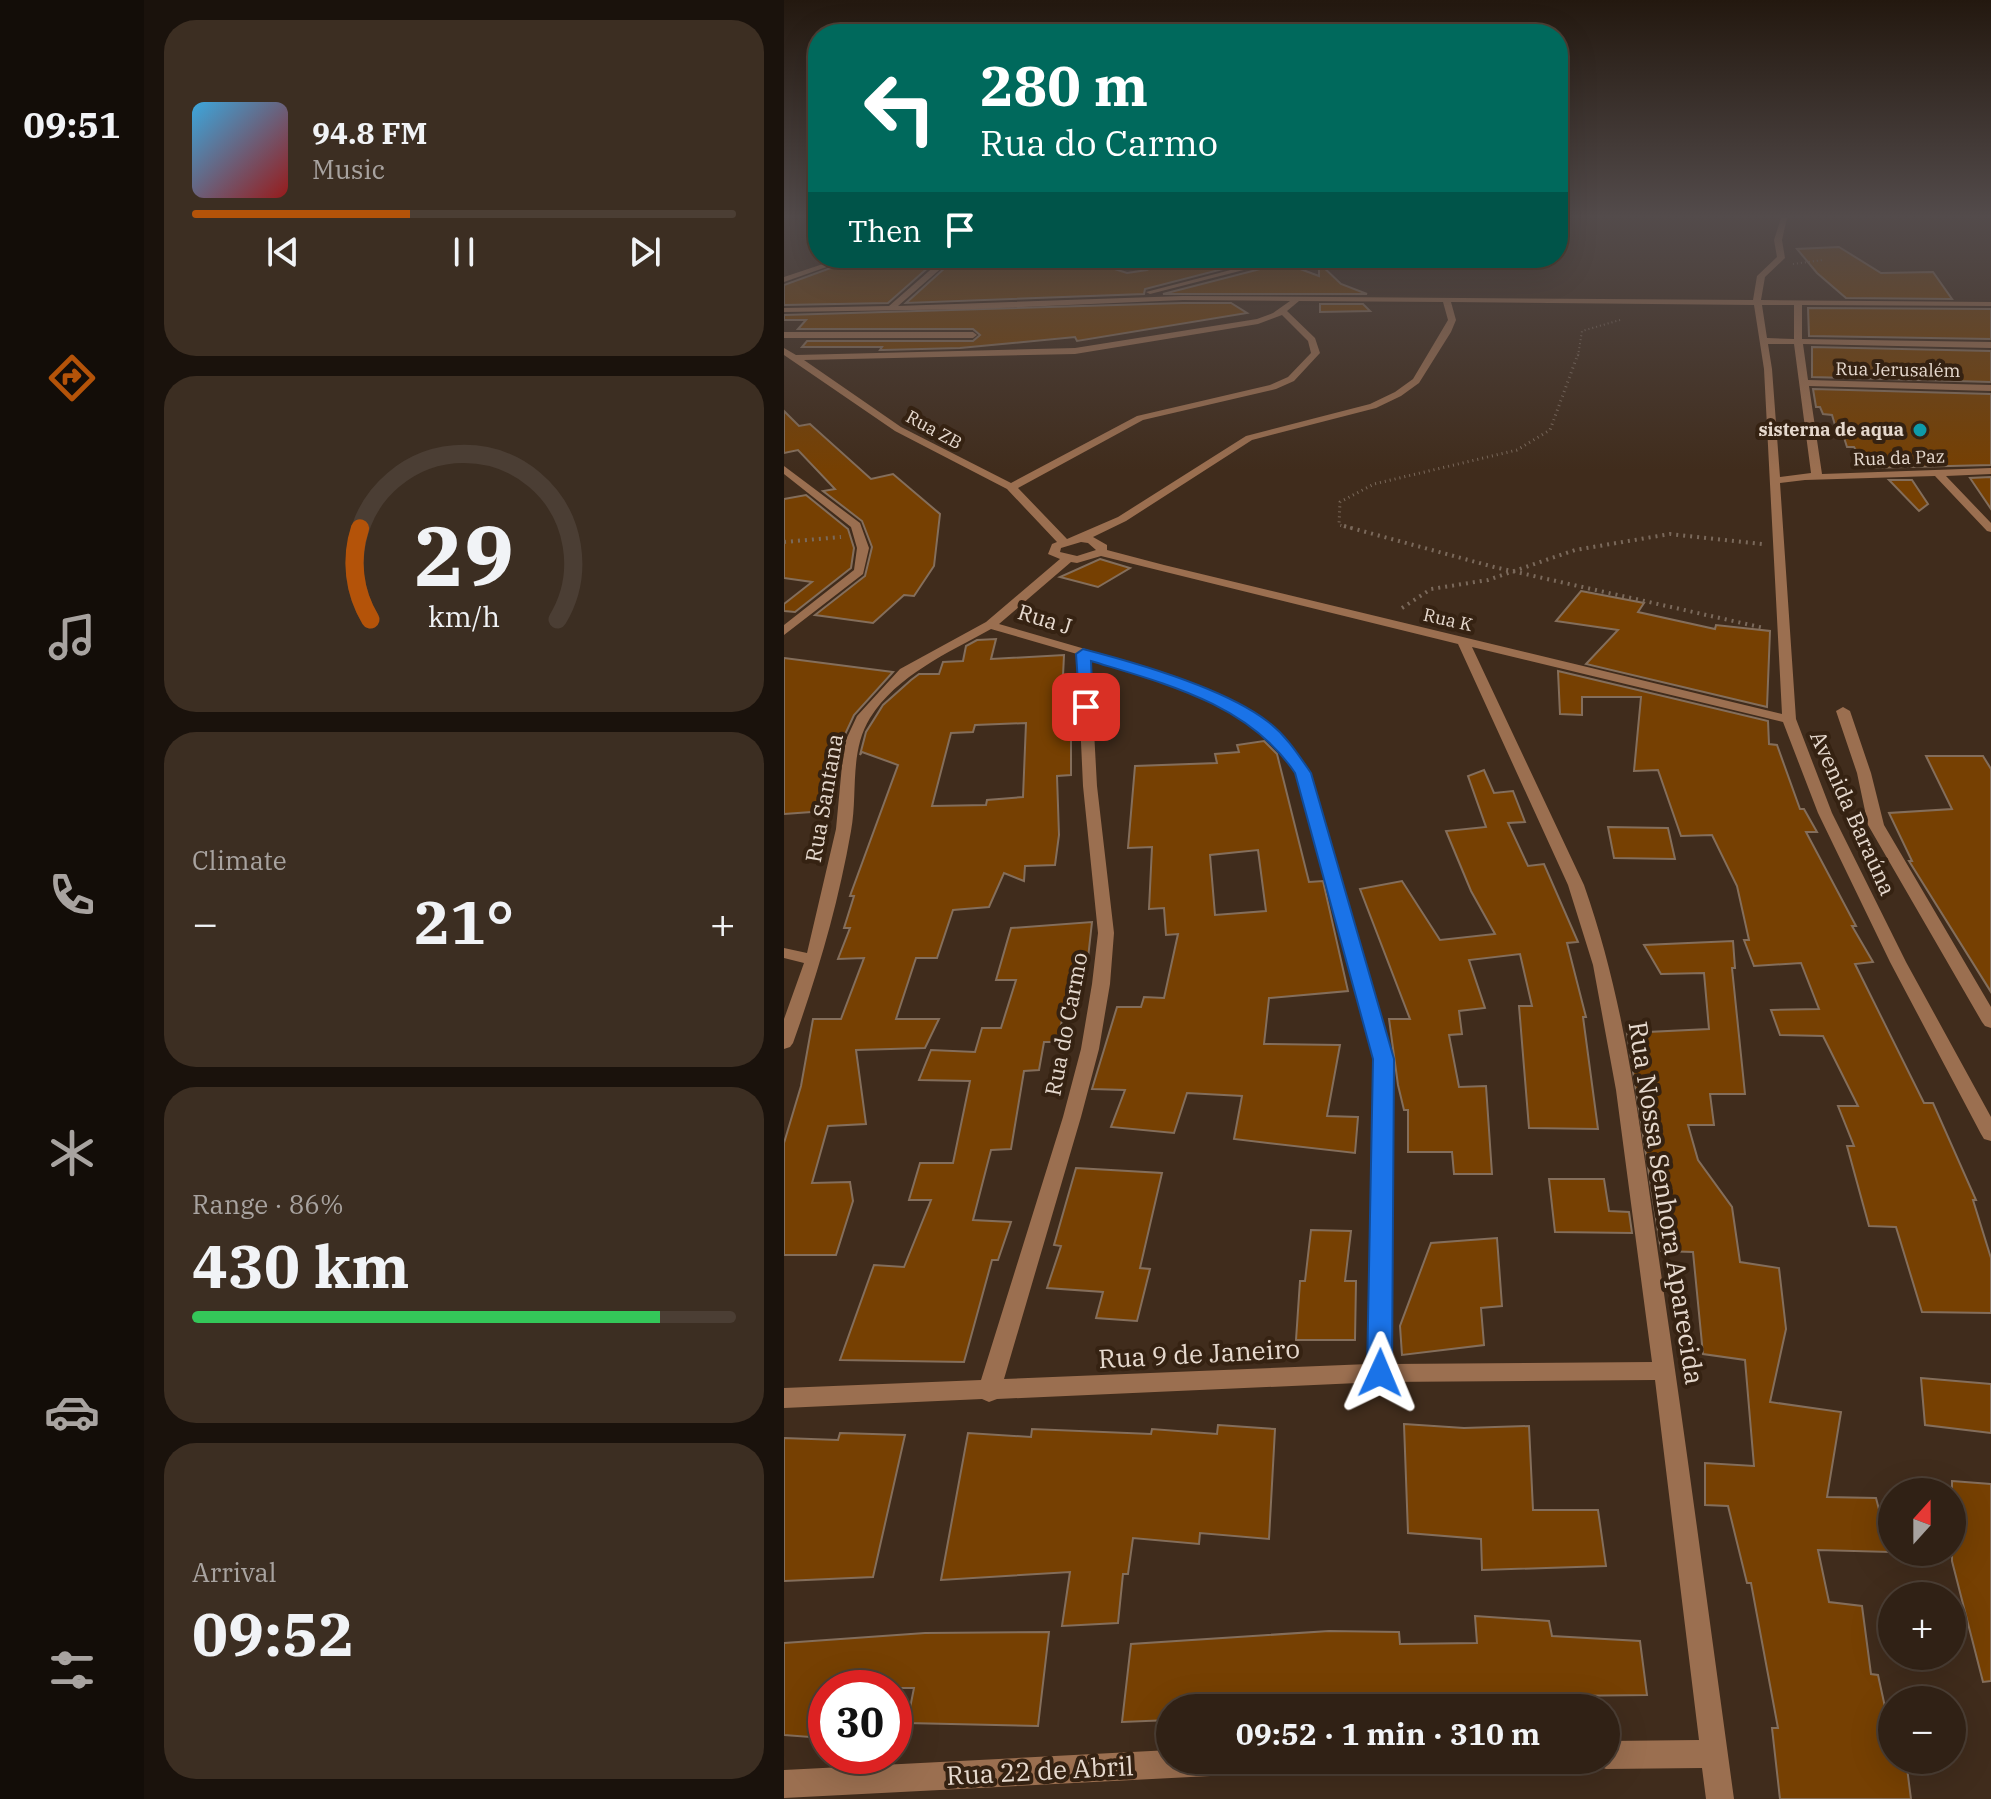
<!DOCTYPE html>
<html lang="en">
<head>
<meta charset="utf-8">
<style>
	:root { --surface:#302115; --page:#3c2e22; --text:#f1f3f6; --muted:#a8a3a0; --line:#4b3e34; --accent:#b45309 }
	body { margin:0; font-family:"IBM Plex Serif",serif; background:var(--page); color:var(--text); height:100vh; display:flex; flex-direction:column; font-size:30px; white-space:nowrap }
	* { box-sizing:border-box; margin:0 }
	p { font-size:26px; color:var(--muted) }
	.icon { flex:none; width:44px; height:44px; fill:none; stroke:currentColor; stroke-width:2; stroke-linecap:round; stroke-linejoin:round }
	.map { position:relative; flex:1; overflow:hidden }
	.panel { display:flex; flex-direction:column; gap:20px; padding:20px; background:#1a120c; width:640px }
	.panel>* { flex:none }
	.hud { position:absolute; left:24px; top:24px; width:760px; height:244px; border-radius:32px; box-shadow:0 8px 32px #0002,0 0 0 2px var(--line); background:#00695c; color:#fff; overflow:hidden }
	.needle { width:52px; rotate:21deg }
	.fabs { position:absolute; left:1094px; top:1478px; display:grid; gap:16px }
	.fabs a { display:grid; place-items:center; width:88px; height:88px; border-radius:50%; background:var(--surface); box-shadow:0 8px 32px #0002,0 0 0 2px var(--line); font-size:40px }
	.speed { position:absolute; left:24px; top:1670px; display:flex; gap:16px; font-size:40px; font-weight:700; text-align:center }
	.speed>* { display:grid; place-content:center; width:104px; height:104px; border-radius:50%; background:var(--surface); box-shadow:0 8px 32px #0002,0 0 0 2px var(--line); line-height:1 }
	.speed .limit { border:12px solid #d22; background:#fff; color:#111 }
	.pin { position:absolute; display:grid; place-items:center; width:68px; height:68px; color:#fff; margin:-34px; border-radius:16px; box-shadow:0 4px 12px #0006 }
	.me { position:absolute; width:88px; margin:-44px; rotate:1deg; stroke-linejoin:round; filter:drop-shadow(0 0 6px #0008) }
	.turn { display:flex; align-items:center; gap:28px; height:168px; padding:0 40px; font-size:36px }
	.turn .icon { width:104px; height:104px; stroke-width:2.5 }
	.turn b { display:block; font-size:56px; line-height:68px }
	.then { display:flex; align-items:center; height:76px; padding:0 40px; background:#0003; gap:16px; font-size:30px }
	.big { font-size:60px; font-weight:800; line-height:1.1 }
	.panel .card { flex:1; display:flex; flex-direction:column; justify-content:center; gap:12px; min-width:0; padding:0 28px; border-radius:32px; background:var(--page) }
	.panel .dial { align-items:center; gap:0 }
	.dial svg { height:208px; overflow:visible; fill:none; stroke:var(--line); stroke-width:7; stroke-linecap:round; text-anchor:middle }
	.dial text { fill:var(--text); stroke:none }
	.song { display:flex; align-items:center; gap:24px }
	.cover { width:96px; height:96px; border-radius:12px; background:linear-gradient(135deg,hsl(200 70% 55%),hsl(0 70% 35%)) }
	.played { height:8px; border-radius:4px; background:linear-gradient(90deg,var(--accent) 40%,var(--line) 40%) }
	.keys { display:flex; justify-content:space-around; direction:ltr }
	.heat { display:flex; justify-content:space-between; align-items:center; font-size:44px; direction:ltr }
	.charge { height:12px; border-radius:6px; background:linear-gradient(90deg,#34c759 86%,var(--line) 0) }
	.trip { position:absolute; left:372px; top:1694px; width:464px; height:80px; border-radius:40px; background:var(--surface); box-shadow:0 8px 32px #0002,0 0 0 2px var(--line); font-weight:800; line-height:80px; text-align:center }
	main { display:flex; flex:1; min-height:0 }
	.dock { display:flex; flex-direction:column; width:144px; justify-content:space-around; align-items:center; background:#130d08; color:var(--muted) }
	.dock .icon { width:56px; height:56px }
	.dock .on { color:var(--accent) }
	.dock b { font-size:36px; color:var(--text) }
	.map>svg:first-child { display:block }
</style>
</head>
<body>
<main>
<nav class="dock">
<b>09:51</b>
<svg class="icon on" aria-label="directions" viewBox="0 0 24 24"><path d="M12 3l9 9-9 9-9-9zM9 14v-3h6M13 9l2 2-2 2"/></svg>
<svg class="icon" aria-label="music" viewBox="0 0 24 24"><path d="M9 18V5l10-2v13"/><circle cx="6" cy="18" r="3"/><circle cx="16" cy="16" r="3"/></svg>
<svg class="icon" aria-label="phone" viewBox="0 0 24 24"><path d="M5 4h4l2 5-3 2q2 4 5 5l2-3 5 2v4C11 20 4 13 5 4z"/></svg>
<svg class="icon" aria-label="climate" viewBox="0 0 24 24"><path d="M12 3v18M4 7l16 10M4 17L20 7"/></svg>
<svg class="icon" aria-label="car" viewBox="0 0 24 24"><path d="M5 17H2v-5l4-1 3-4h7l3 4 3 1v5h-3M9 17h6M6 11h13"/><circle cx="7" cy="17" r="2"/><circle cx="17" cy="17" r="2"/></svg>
<svg class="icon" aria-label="filters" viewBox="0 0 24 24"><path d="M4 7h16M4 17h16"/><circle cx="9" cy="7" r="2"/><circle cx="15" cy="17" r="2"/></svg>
</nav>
<section class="panel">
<div class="card">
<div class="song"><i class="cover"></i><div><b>94.8 FM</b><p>Music</p></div></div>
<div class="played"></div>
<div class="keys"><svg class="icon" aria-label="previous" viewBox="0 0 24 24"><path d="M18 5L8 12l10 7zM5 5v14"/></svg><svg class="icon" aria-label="pause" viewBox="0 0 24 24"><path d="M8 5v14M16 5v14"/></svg><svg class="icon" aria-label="next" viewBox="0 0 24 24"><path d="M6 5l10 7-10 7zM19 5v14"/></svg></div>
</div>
<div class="card dial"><svg viewBox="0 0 100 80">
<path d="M14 69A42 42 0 1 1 86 69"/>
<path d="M14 69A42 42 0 0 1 10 34" stroke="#b45309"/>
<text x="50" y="56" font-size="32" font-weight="700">29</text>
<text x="50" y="72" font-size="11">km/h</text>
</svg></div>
<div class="card"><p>Climate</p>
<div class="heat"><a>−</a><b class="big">21°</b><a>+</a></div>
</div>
<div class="card"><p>Range · 86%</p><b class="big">430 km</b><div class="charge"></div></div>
<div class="card"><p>Arrival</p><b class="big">09:52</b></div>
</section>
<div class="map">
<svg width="1207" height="1799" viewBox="0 0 1207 1799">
	<rect width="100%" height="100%" fill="#402c1c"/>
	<g fill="#764002" stroke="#846e5b" stroke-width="2" fill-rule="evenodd">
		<polygon points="1055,247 1097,273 1149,272 1168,299 1062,298 1033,273 1013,249"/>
		<polygon points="74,258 155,258 104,303 0,305 0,285"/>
		<polygon points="172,258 334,258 332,261 357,261 327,268 343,273 363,270 380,261 470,261 361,289 360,294 122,303"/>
		<polygon points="500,263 535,276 535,263 557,284 583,294 379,294"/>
		<polygon points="399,303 447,303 463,313 293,341 291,337 176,348 99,350 96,350 98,347 18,347 23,341 189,341 196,335 189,329 14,329 22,320 0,320 0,315"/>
		<polygon points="536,304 579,304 586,311 536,312"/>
		<polygon points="1024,308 1207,309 1207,339 1025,336"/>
		<polygon points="1028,347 1207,351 1207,382 1028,377"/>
		<polygon points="1029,389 1207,394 1207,465 1083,468 1070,447 1063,447 1056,425 1051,425 1048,415 1039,414 1036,407 1032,407"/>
		<polygon points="0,411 15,426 26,424 87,479 109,474 156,514 150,566 130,596 120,595 89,623 31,615 81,576 88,547 78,521 39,491 51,489 14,450 0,453"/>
		<polygon points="1207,477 1207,509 1186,478"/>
		<polygon points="1105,480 1128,480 1144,504 1135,511"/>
		<polygon points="22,495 64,529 70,548 67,568 11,612 0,611 0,604 28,582 0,578 0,499"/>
		<polygon points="316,559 346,568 314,587 276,577"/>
		<polygon points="797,591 860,603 854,612 931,629 932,625 986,631 983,707 802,664 834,630 772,621"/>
		<path d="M 212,639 L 207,659 L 280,655 L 279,676 L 285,676 L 282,710 L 287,710 L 287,775 L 273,776 L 275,835 L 271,865 L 241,866 L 240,881 L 220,873 L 205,907 L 169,910 L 153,958 L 132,958 L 112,1019 L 155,1019 L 141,1048 L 72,1050 L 82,1124 L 44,1126 L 28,1183 L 66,1182 L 69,1201 L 52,1255 L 0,1255 L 0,1143 L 17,1086 L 29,1019 L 57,1019 L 80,958 L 54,959 L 66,928 L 60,928 L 70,896 L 66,896 L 114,765 L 78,752 L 76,755 L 82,732 L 99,705 L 127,680 L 135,674 L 155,674 L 159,662 L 179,661 L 182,646 L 193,640 ZM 242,723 L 239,797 L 203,800 L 202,805 L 148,806 L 167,733 L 189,732 L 191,725 Z"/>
		<polygon points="0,658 109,672 70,715 57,743 53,784 45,785 41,811 0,814"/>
		<polygon points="774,671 984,721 985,744 993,745 1016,809 1020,809 1033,832 1022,832 1072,926 1068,926 1089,962 1071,964 1140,1103 1149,1103 1192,1200 1189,1200 1207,1258 1207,1313 1138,1312 1112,1227 1085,1226 1063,1146 1070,1146 1054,1106 1074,1106 1039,1036 996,1035 987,1010 1035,1009 1017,963 970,966 960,940 965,940 953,886 928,835 897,836 874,770 850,771 857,697 798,697 798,715 776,714"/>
		<path d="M 480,741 L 493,754 L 525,882 L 539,881 L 564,991 L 485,998 L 480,1044 L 556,1045 L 543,1116 L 574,1117 L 571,1153 L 450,1139 L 458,1096 L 403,1093 L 390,1133 L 327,1127 L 341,1090 L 308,1089 L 333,1007 L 357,1007 L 360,997 L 380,998 L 394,934 L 382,935 L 380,908 L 365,909 L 368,847 L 344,848 L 351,766 L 433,763 L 431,754 L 455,752 L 453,745 ZM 474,850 L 482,911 L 431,915 L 426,855 Z"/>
		<polygon points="1142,756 1199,756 1207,769 1207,992 1125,861 1128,861 1105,813 1168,809"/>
		<polygon points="700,770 710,793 729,791 741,822 724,823 744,866 760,864 794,942 783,943 802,1017 799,1017 814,1129 745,1128 735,1006 748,1006 736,954 685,960 701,1008 675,1011 678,1034 665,1035 675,1087 702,1086 708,1174 670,1174 668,1152 624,1152 624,1110 620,1110 614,1085 605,1019 626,1019 576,889 618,881 656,940 711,934 687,891 662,831 702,827 684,776"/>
		<polygon points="824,827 884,828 891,859 830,858"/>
		<polygon points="308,922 302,976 288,977 273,1042 260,1042 255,1070 240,1071 227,1149 207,1150 189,1220 227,1222 214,1260 208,1260 180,1362 56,1360 90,1265 120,1267 147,1200 125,1200 136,1163 169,1163 186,1081 135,1080 147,1050 191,1052 198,1028 217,1028 232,980 212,980 227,928"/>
		<polygon points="949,941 951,968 948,968 961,1094 926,1094 930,1125 904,1125 914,1160 948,1207 956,1262 995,1268 1002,1329 986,1402 1057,1412 1043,1497 1092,1498 1106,1552 1034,1550 1045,1602 1078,1606 1087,1674 1094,1675 1108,1739 1108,1760 1122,1760 1127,1799 996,1799 988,1728 994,1728 967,1583 963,1583 944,1506 921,1505 921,1463 970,1466 961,1360 919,1354 909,1252 877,1251 843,1033 925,1029 920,973 877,974 860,945"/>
		<polygon points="292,1168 378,1173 356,1268 366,1269 353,1321 312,1318 319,1292 263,1288 277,1246 270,1245"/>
		<polygon points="765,1179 820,1179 825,1211 845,1212 848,1233 771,1232"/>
		<polygon points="527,1230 567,1231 561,1281 572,1281 571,1340 512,1340 516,1281 521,1281"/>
		<polygon points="713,1238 718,1306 697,1308 700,1345 618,1355 616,1326 647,1243"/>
		<polygon points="1137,1378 1207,1384 1207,1433 1141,1425"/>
		<polygon points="620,1424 680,1428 745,1426 749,1510 814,1510 822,1566 698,1570 697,1539 624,1533"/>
		<polygon points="434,1425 491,1429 485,1539 416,1533 415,1544 349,1538 344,1574 339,1574 334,1623 278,1626 286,1572 157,1580 184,1433 247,1437 248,1429 367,1434 368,1429 433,1434"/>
		<polygon points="56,1433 121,1435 89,1577 0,1581 0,1438 54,1440"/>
		<polygon points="1168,1481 1207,1484 1207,1681 1199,1682 1168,1561"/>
		<polygon points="691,1616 765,1621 768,1636 856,1641 863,1695 777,1696 779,1708 386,1708 386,1720 338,1722 347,1644 545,1631 615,1632 616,1644 693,1643"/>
		<polygon points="265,1632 254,1726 123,1723 130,1688 38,1688 26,1737 0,1735 0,1643 141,1633"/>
	</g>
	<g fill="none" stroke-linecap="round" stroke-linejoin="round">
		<g stroke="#7a695b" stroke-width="2" stroke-dasharray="1 3" stroke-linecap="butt">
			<polyline points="181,260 319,268"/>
			<polyline points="1009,264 1039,260"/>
			<polyline points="794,356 798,331 836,320"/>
		</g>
		<polyline stroke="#7a695b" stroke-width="3" stroke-dasharray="1 4" stroke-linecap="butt" points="567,528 555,525 556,502 590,484 733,450 766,430 794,354"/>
		<g stroke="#7a695b" stroke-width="4" stroke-dasharray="2 5" stroke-linecap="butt">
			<polyline points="560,526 710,567 980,628"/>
			<polyline points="0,542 57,537"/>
			<polyline points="618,608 647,589 704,580 791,550 886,534 978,544"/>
		</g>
		<g fill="#9b6f50" fill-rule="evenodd">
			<path d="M 997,218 L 1003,218 L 998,240 L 1001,258 L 981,277 L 977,300 L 1207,302 L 1207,306 L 1018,305 L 1018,339 L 1207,342 L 1207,348 L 1019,344 L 1024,380 L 1207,385 L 1207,391 L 1025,386 L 1038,474 L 1207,468 L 1207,474 L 1162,476 L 1207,523 L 1207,532 L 1203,531 L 1151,476 L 1021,480 L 996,483 L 1012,719 L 1048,813 L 1122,962 L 1207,1117 L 1207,1141 L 1200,1139 L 1197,1134 L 1106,962 L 1034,813 L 999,722 L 688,647 L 800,885 C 842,1004 856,1128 874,1253 C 901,1434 925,1617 950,1799 L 922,1799 L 918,1768 L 822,1769 L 812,1765 L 810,1760 L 822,1760 L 822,1741 L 915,1740 L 871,1380 L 596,1382 L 213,1399 L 205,1402 L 198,1399 L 0,1408 L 0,1388 L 197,1380 L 279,1117 L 297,1049 L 308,984 L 314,933 L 299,786 L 293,654 L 207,629 C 164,653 113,675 86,718 C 65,752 74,794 67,831 C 54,905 34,973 9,1043 L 6,1047 L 0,1049 L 0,1019 L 20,963 L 0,958 L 0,948 L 23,953 L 52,829 L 60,744 L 73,716 L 116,669 L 202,622 L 276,559 L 264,554 L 268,544 L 273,542 L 223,489 L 111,431 L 0,355 L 0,348 L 12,355 L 291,348 L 473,319 L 489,313 L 506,301 L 399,300 L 191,309 L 0,312 L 0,308 L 105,306 L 160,258 L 169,258 L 114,306 L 399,296 L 969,300 L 973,276 L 993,257 L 990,240 ZM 515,301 L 659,302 L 664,320 L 629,379 L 611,392 L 586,404 L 462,436 L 334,517 L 283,539 L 234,488 L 359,420 L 492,389 L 510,381 L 536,353 L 531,338 L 503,311 ZM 667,302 L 970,305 L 980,369 L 998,714 L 380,565 L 323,550 L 323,545 L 309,537 L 342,521 L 468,440 L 592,408 L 617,396 L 635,383 L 667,332 L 672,320 ZM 978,305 L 1010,305 L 1010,339 L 983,338 ZM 498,315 L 524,341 L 527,353 L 504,377 L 486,385 L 353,416 L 227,483 L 117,427 L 20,360 L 291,354 L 474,324 ZM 984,344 L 1010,344 L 1027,473 L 996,477 L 988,369 ZM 297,542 L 304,543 L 312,550 L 293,556 L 276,552 L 277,548 ZM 317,556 L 674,644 L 784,885 L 809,965 L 832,1090 L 868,1362 L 607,1364 L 609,1059 L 526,773 L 490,728 L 459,706 L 427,691 L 353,664 L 215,624 L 287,562 L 293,563 ZM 306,657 C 383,681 465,702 512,773 L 591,1059 L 585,1364 L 220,1379 L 297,1117 L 315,1049 L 326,984 L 330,933 L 313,786 Z"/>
			<polygon points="57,258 68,258 0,282 0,277"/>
			<path d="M 370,258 L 380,258 C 365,268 347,273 330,268 L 356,265 Z"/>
			<polygon points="493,258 506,258 366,294 362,292"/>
			<polygon points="0,332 189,332 193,335 189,338 0,338"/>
			<polygon points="0,466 76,523 85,548 79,574 0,635 0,625 70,570 73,548 67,527 0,474"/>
			<polygon points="1059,707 1066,711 1087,773 1100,825 1207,1007 1207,1028 1201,1026 1198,1022 1084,825 1073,773 1052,711"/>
			<polygon points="386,1750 386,1760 479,1760 475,1770 465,1774 0,1798 0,1770"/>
		</g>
	</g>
	<linearGradient id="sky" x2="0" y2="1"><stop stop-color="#23180f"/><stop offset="0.46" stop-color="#534b4b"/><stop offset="1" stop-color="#534b4b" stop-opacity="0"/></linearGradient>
	<rect width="1207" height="470" fill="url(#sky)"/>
	<path fill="#1a73e8" stroke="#114b97" stroke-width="2" d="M 299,649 C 353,663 440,688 483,721 C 502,735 514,754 527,773 L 610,1059 L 608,1373 L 605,1381 L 596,1384 L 587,1381 L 583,1373 L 589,1059 L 511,773 C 465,704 382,684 307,661 L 309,707 L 296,710 L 292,654 Z"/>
	<circle fill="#0f9aa8" stroke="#352212" stroke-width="3" cx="1136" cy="430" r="8"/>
	<g text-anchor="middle" stroke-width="8" stroke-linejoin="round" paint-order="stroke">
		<g font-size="18" fill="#e6d9ce" stroke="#352212">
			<text transform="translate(1114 370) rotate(1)" y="6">Rua Jerusalém</text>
			<text transform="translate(150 430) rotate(29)" y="6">Rua ZB</text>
			<text transform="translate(1115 458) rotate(-2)" y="6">Rua da Paz</text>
			<text transform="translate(664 620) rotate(13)" y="6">Rua K</text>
		</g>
		<g font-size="18" font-weight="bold" fill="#e6d9ce" stroke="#352212" text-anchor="end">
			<text x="1120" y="436">sisterna de aqua</text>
		</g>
		<g font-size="22" fill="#e6d9ce" stroke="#352212">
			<text transform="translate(261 619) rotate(17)" y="8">Rua J</text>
			<text transform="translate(40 798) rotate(-80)" y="8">Rua Santana</text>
			<text transform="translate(1069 813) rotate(66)" y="8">Avenida Baraúna</text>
			<text transform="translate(282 1024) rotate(-79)" y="8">Rua do Carmo</text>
		</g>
		<g font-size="26" fill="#e6d9ce" stroke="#352212">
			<text transform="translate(882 1203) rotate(81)" y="9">Rua Nossa Senhora Aparecida</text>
			<text transform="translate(415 1354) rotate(-3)" y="9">Rua 9 de Janeiro</text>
			<text transform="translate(256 1771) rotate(-3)" y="9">Rua 22 de Abril</text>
		</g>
	</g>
</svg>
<div class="fabs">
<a><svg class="needle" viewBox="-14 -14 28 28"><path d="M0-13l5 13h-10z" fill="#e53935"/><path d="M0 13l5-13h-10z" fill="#a8a3a0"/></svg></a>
<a>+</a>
<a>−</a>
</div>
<div class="speed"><div class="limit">30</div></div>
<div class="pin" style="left:302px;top:707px;background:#d93025"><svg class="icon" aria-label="arrive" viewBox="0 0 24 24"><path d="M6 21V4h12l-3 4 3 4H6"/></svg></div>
<svg class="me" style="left:596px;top:1373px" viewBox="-20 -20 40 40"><path d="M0-17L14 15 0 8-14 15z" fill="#1a73e8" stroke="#fff" stroke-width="4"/></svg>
<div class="trip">09:52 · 1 min · 310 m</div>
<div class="hud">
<div class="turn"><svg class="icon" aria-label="left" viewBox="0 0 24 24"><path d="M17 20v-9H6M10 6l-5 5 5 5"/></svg><div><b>280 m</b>Rua do Carmo</div></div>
<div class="then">Then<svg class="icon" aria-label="arrive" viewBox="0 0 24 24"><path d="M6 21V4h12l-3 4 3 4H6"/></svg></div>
</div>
</div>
</main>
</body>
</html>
